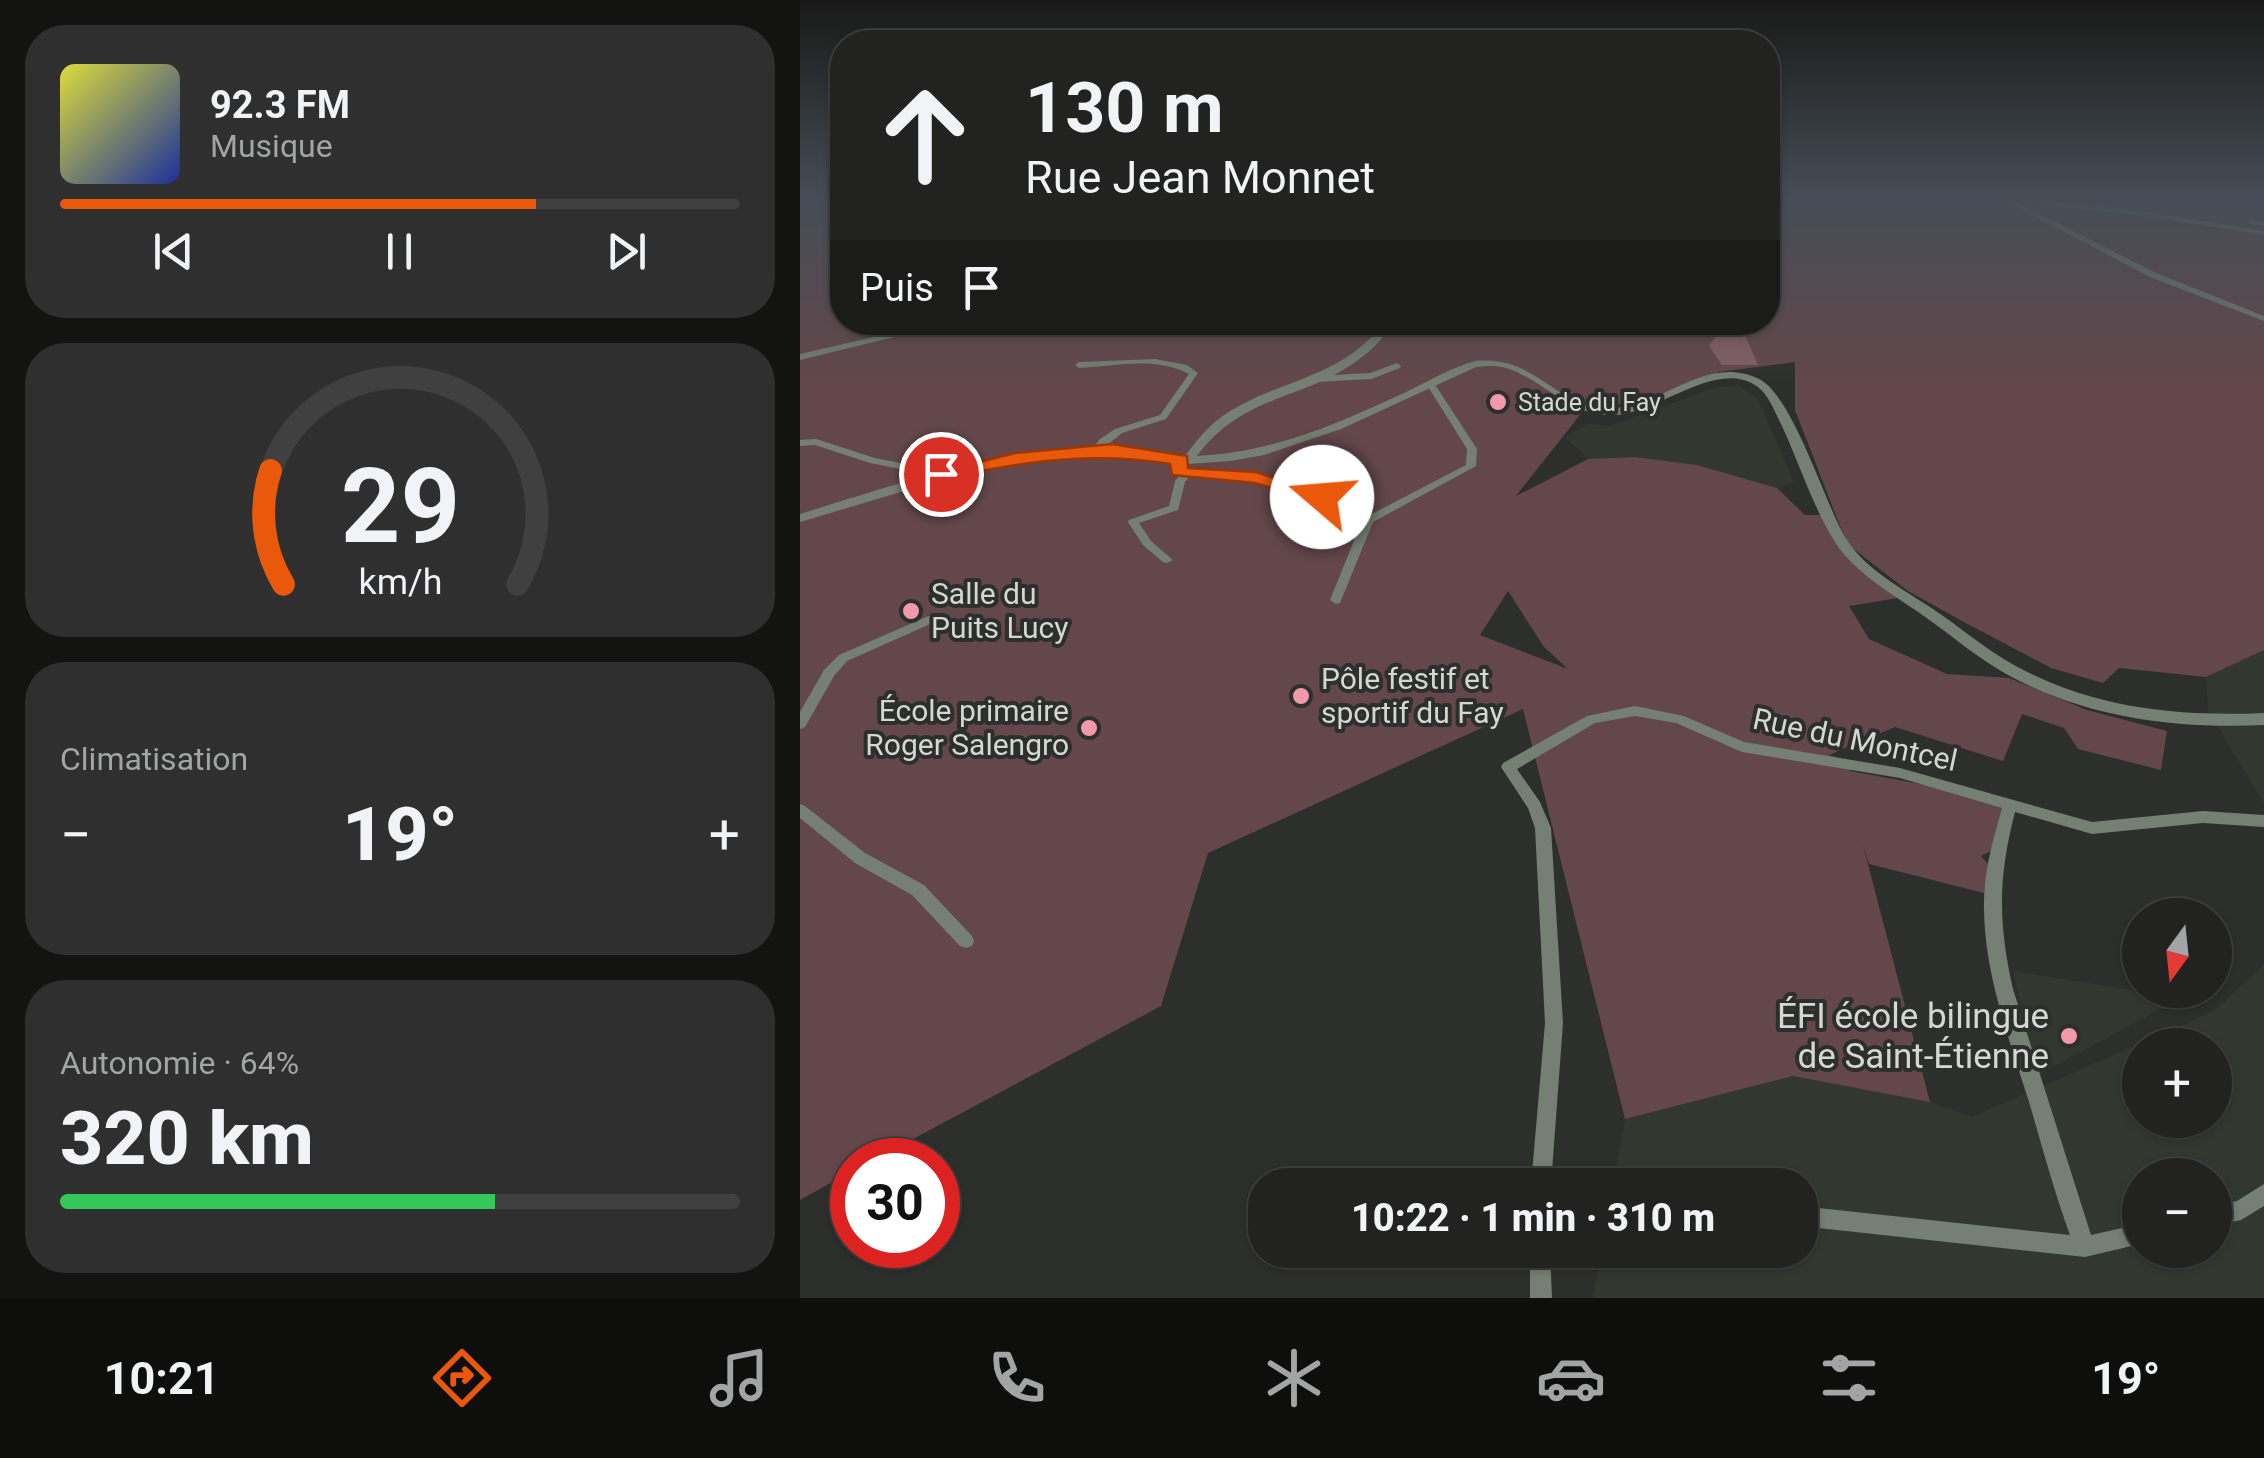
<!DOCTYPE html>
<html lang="fr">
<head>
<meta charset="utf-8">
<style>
	:root { --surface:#222321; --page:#2e2f2e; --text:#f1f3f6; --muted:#a2a4a5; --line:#3f403f; --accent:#ea580c }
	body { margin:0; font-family:Roboto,sans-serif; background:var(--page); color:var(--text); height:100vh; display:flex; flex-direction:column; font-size:38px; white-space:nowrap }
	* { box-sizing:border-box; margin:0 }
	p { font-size:32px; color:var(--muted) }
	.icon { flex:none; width:55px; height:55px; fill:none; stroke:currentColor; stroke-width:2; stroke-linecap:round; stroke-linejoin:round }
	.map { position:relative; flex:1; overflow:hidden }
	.panel { display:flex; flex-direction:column; gap:25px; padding:25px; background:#131312; width:800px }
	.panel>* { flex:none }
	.hud { position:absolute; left:30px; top:30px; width:950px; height:305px; border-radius:40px; box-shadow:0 2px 8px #0004,0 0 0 2px var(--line); background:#222321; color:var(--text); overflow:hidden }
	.needle { width:65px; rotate:195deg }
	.buttons { position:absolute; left:1322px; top:898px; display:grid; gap:20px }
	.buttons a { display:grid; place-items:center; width:110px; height:110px; border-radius:50%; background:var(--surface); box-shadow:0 2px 8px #0004,0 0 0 2px var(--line); font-size:50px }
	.speed { position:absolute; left:30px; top:1138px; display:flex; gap:20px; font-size:50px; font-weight:700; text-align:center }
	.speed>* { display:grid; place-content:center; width:130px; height:130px; border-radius:50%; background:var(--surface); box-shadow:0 2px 8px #0004,0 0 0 2px var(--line); line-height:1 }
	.speed .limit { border:15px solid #d22; background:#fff; color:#111 }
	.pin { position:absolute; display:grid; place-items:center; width:85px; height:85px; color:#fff; margin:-42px; border:5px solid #fff; border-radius:50%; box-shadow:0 2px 10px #0007 }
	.me { position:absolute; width:110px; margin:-55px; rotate:288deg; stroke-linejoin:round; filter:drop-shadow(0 0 8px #0008) }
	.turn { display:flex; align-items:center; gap:35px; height:210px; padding:0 30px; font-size:45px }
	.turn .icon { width:130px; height:130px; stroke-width:2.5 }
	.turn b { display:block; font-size:70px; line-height:85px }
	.then { display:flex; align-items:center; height:95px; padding:0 30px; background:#0003; gap:20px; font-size:38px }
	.big { font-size:75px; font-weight:800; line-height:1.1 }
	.panel .tile { flex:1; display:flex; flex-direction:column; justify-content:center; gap:15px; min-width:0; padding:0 35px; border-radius:40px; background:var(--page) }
	.panel .dial { align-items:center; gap:0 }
	.dial svg { height:260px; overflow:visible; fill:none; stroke:var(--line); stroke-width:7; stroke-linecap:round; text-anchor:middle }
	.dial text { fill:var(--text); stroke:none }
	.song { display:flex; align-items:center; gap:30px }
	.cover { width:120px; height:120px; border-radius:15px; background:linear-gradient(135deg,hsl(60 70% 55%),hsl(230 70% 35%)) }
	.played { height:10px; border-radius:5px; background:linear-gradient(90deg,var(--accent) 70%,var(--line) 70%) }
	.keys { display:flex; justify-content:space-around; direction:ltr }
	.heat { display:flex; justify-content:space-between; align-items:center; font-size:55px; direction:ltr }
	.charge { height:15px; border-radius:8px; background:linear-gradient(90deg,#34c759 64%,var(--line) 0) }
	.trip { position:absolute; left:448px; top:1168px; width:570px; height:100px; border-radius:40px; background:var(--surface); box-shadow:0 2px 8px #0004,0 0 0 2px var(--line); font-weight:800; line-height:100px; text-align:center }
	.dock { display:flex; height:160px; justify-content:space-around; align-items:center; background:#0e0e0d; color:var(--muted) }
	.dock .icon { width:70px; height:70px }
	.dock .current { color:var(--accent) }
	.dock b { font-size:45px; color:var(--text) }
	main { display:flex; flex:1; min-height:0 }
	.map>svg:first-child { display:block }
</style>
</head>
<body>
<main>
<section class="panel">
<div class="tile">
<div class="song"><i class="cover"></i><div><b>92.3 FM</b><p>Musique</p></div></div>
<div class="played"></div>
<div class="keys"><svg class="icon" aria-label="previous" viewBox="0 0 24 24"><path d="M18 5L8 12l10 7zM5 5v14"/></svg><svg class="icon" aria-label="pause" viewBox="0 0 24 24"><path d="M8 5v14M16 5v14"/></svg><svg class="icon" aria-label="next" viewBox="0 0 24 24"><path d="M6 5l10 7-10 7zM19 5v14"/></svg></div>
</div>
<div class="tile dial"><svg viewBox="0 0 100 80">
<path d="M14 69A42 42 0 1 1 86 69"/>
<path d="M14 69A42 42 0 0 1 10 34" stroke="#ea580c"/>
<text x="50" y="56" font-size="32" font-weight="700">29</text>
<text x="50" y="72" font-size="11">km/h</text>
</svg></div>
<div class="tile"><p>Climatisation</p>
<div class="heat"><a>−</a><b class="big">19°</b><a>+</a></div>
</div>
<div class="tile"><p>Autonomie · 64%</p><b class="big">320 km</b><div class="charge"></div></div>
</section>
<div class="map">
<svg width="1464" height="1298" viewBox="0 0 1464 1298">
	<rect width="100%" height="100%" fill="#2d2f2c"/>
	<g fill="#323830" fill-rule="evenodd">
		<polygon points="938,385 958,399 994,482 977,488 897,465 835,457 788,459 765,437 788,424 810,426 914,388"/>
		<polygon points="1464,650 1464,803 1408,711 1406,677"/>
		<path d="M 1464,965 L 1464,1298 L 793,1298 L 802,1250 L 1000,1250 L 1000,1185 L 813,1185 L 825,1119 L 993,1076 L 1130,1102 L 1172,1117 L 1414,1011 ZM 1340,1045 L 1415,1045 L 1415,1120 L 1340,1120 ZM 1340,1175 L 1415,1175 L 1415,1250 L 1340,1250 Z"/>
		<polygon points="1213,971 1381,998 1238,1075"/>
	</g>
	<path fill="#63474b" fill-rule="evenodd" d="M 0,200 L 42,200 L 42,322 L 968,322 L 968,200 L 1464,200 L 1464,650 L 1406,677 L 1319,668 L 1303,683 L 1251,668 L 1162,621 L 1108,591 L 1047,544 L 995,410 L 995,362 L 919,372 L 839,403 L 787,406 L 716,496 L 788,459 L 835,457 L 897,465 L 977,488 L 1005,515 L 1022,515 L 1038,546 L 1098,598 L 1049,606 L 1069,639 L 1147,674 L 1209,678 L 1287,710 L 1367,731 L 1361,770 L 1278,749 L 1264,728 L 1222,714 L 1203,761 L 1095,727 L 1029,755 L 1048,761 L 1050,771 L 1131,786 L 1202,808 L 1191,851 L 1181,856 L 1188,864 L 1184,893 L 1069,864 L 1063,845 L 1130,1102 L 993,1076 L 825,1119 L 723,709 L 408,853 L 361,1006 L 74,1160 L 52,1160 L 52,1171 L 0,1200 ZM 708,591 L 744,647 L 768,669 L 680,635 Z"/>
	<polygon fill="#835f65" points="925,323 941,326 958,365 922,365 909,346"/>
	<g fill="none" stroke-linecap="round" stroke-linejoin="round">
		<g fill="#757f73" fill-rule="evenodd">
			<polygon points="1204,200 1212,200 1356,273 1464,316 1464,321 1350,277"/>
			<polygon points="1450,220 1464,222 1464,226 1448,223"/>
			<polygon points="139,322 156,322 0,360 0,354"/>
			<path d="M 355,359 L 387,365 L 398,373 L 366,419 L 322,433 L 300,451 L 294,451 L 292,449 L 300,439 L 315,429 L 360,415 L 389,374 C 357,356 314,366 279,368 L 275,365 L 279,362 Z"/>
			<polygon points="597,363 601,366 600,368 571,379 515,382 511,379 515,376 570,373"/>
			<polygon points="628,383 634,383 677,449 676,466 573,522 540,603 536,604 530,600 562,521 484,487 426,476 391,475 385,482 378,510 339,523 351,541 373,560 367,563 363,562 343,545 328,522 329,520 369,506 375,481 381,474 373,471 375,460 380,457 385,460 383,468 426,470 491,483 568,516 666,465 667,449 627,385"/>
			<polygon points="16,439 75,458 141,471 146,474 141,477 70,463 15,445 0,446 0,440"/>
			<polygon points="133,614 139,618 137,621 47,661 34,676 5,727 0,729 0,712 24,670 39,655"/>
			<path d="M 835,706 L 884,716 L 944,742 L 1100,768 L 1292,822 L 1403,811 L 1464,815 L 1464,827 L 1403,823 L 1292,834 L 1215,812 C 1198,878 1198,923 1213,989 L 1291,1235 L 1340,1224 L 1340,1244 L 1285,1257 L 1000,1226 L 1000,1206 L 1270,1235 C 1254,1191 1242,1146 1229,1102 C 1207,1032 1178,958 1185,883 C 1188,857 1195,833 1202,808 L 1100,778 L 942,752 L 876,723 L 835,716 L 795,723 L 717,769 L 740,802 L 751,828 L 763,1023 L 751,1185 L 731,1185 L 745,1023 L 735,828 L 728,808 L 701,767 L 703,763 L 787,716 Z"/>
			<polygon points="0,804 5,806 65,853 124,885 172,936 174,941 172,946 166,948 160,946 112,895 55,863 0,818"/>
			<polygon points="1464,1184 1464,1206 1441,1220 1415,1226 1415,1206 1437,1201"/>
			<polygon points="730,1250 750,1250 752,1298 730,1298"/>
		</g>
		<g fill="#757f73" fill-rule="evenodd">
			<path d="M 1188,200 C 1280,199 1373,216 1464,231 L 1464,235 L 1339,215 Z"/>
			<path d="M 584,322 L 593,322 C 584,336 575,348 562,357 C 506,401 445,392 397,456 C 471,453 537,424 604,393 C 627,382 650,368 675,361 C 731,356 745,394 793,406 C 852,421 900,350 959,379 C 993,396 1024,501 1045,537 C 1064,569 1103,589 1133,609 C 1160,627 1185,649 1214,665 C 1291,708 1377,717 1464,713 L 1464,725 C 1375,729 1287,718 1208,675 C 1177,658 1150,634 1121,614 C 1091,593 1055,573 1035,542 C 1011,504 998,458 978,418 C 973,407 967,394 958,387 C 918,357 859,413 815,415 C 768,417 745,380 706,368 C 696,365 686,366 676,367 L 541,429 L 464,455 L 431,461 L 388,464 L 361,462 L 300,452 L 254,456 L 148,478 L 0,522 L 0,514 C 95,485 193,450 293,446 C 323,444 354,455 385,456 C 394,444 404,431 416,421 C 470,379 541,382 584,322 Z"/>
		</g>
	</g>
	<linearGradient id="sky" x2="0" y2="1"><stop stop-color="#191a18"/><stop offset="0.52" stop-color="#464d56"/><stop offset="1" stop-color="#464d56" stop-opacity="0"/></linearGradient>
	<rect width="1464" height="382" fill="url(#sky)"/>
	<path fill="#ea580c" stroke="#983908" stroke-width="2.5" d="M 312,444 L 387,456 L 388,468 L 456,472 L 531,497 L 522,503 L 455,483 L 372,475 L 370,464 C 289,451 221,462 141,479 L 132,474 L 215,453 Z"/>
	<g fill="#f39aaa" stroke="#2d2f2c" stroke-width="4">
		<circle cx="698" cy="402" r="10"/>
		<circle cx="111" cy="611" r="10"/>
		<circle cx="501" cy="696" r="10"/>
		<circle cx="289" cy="728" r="10"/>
		<circle cx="1269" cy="1036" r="10"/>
	</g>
	<g text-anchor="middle" stroke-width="8" stroke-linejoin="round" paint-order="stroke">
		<g font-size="25" fill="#d6d7d5" stroke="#2d2f2c" text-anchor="start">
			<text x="718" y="411">Stade du Fay</text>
		</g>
		<g font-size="30" fill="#d6d7d5" stroke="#2d2f2c" text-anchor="start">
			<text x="131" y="604">Salle du<tspan x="131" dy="34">Puits Lucy</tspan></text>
			<text x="521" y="689">Pôle festif et<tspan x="521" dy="34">sportif du Fay</tspan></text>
			<text x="269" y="721" text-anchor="end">École primaire<tspan x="269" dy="34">Roger Salengro</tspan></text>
		</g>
		<g font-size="30" fill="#d6d7d5" stroke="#2d2f2c">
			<text transform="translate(1055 740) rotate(12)" y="10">Rue du Montcel</text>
		</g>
		<g font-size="35" fill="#d6d7d5" stroke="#2d2f2c" text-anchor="end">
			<text x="1249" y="1028">ÉFI école bilingue<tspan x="1249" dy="40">de Saint-Étienne</tspan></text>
		</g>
	</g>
</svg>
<div class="buttons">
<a><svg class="needle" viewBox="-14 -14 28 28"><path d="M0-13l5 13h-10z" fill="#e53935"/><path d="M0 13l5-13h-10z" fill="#a2a4a5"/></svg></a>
<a>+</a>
<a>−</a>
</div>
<div class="speed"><div class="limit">30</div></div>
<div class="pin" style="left:141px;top:474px;background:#d93025"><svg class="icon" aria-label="arrive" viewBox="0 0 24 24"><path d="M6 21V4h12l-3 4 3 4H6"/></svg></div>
<svg class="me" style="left:522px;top:497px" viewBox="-20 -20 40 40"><circle r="19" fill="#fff"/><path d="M0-13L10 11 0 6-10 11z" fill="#ea580c"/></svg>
<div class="trip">10:22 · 1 min · 310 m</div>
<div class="hud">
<div class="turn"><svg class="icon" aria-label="ahead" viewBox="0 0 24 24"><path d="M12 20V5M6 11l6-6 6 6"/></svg><div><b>130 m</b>Rue Jean Monnet</div></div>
<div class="then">Puis<svg class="icon" aria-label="arrive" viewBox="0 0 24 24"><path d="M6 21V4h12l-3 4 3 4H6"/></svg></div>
</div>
</div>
</main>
<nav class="dock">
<b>10:21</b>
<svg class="icon current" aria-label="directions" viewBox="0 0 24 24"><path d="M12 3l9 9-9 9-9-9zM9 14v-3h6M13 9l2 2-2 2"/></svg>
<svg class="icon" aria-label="music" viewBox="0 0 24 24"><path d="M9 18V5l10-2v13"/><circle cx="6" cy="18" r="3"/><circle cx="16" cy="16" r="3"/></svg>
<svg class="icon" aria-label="phone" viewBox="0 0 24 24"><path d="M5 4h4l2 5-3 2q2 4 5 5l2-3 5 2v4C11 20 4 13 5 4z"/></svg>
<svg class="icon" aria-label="climate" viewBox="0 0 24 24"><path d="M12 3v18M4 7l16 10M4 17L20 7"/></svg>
<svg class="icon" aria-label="car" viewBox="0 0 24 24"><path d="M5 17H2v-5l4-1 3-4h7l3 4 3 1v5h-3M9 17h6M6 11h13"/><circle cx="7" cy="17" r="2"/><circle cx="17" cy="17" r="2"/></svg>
<svg class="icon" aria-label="filters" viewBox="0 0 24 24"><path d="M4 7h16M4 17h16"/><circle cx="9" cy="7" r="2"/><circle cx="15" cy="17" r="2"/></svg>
<b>19°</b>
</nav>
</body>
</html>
